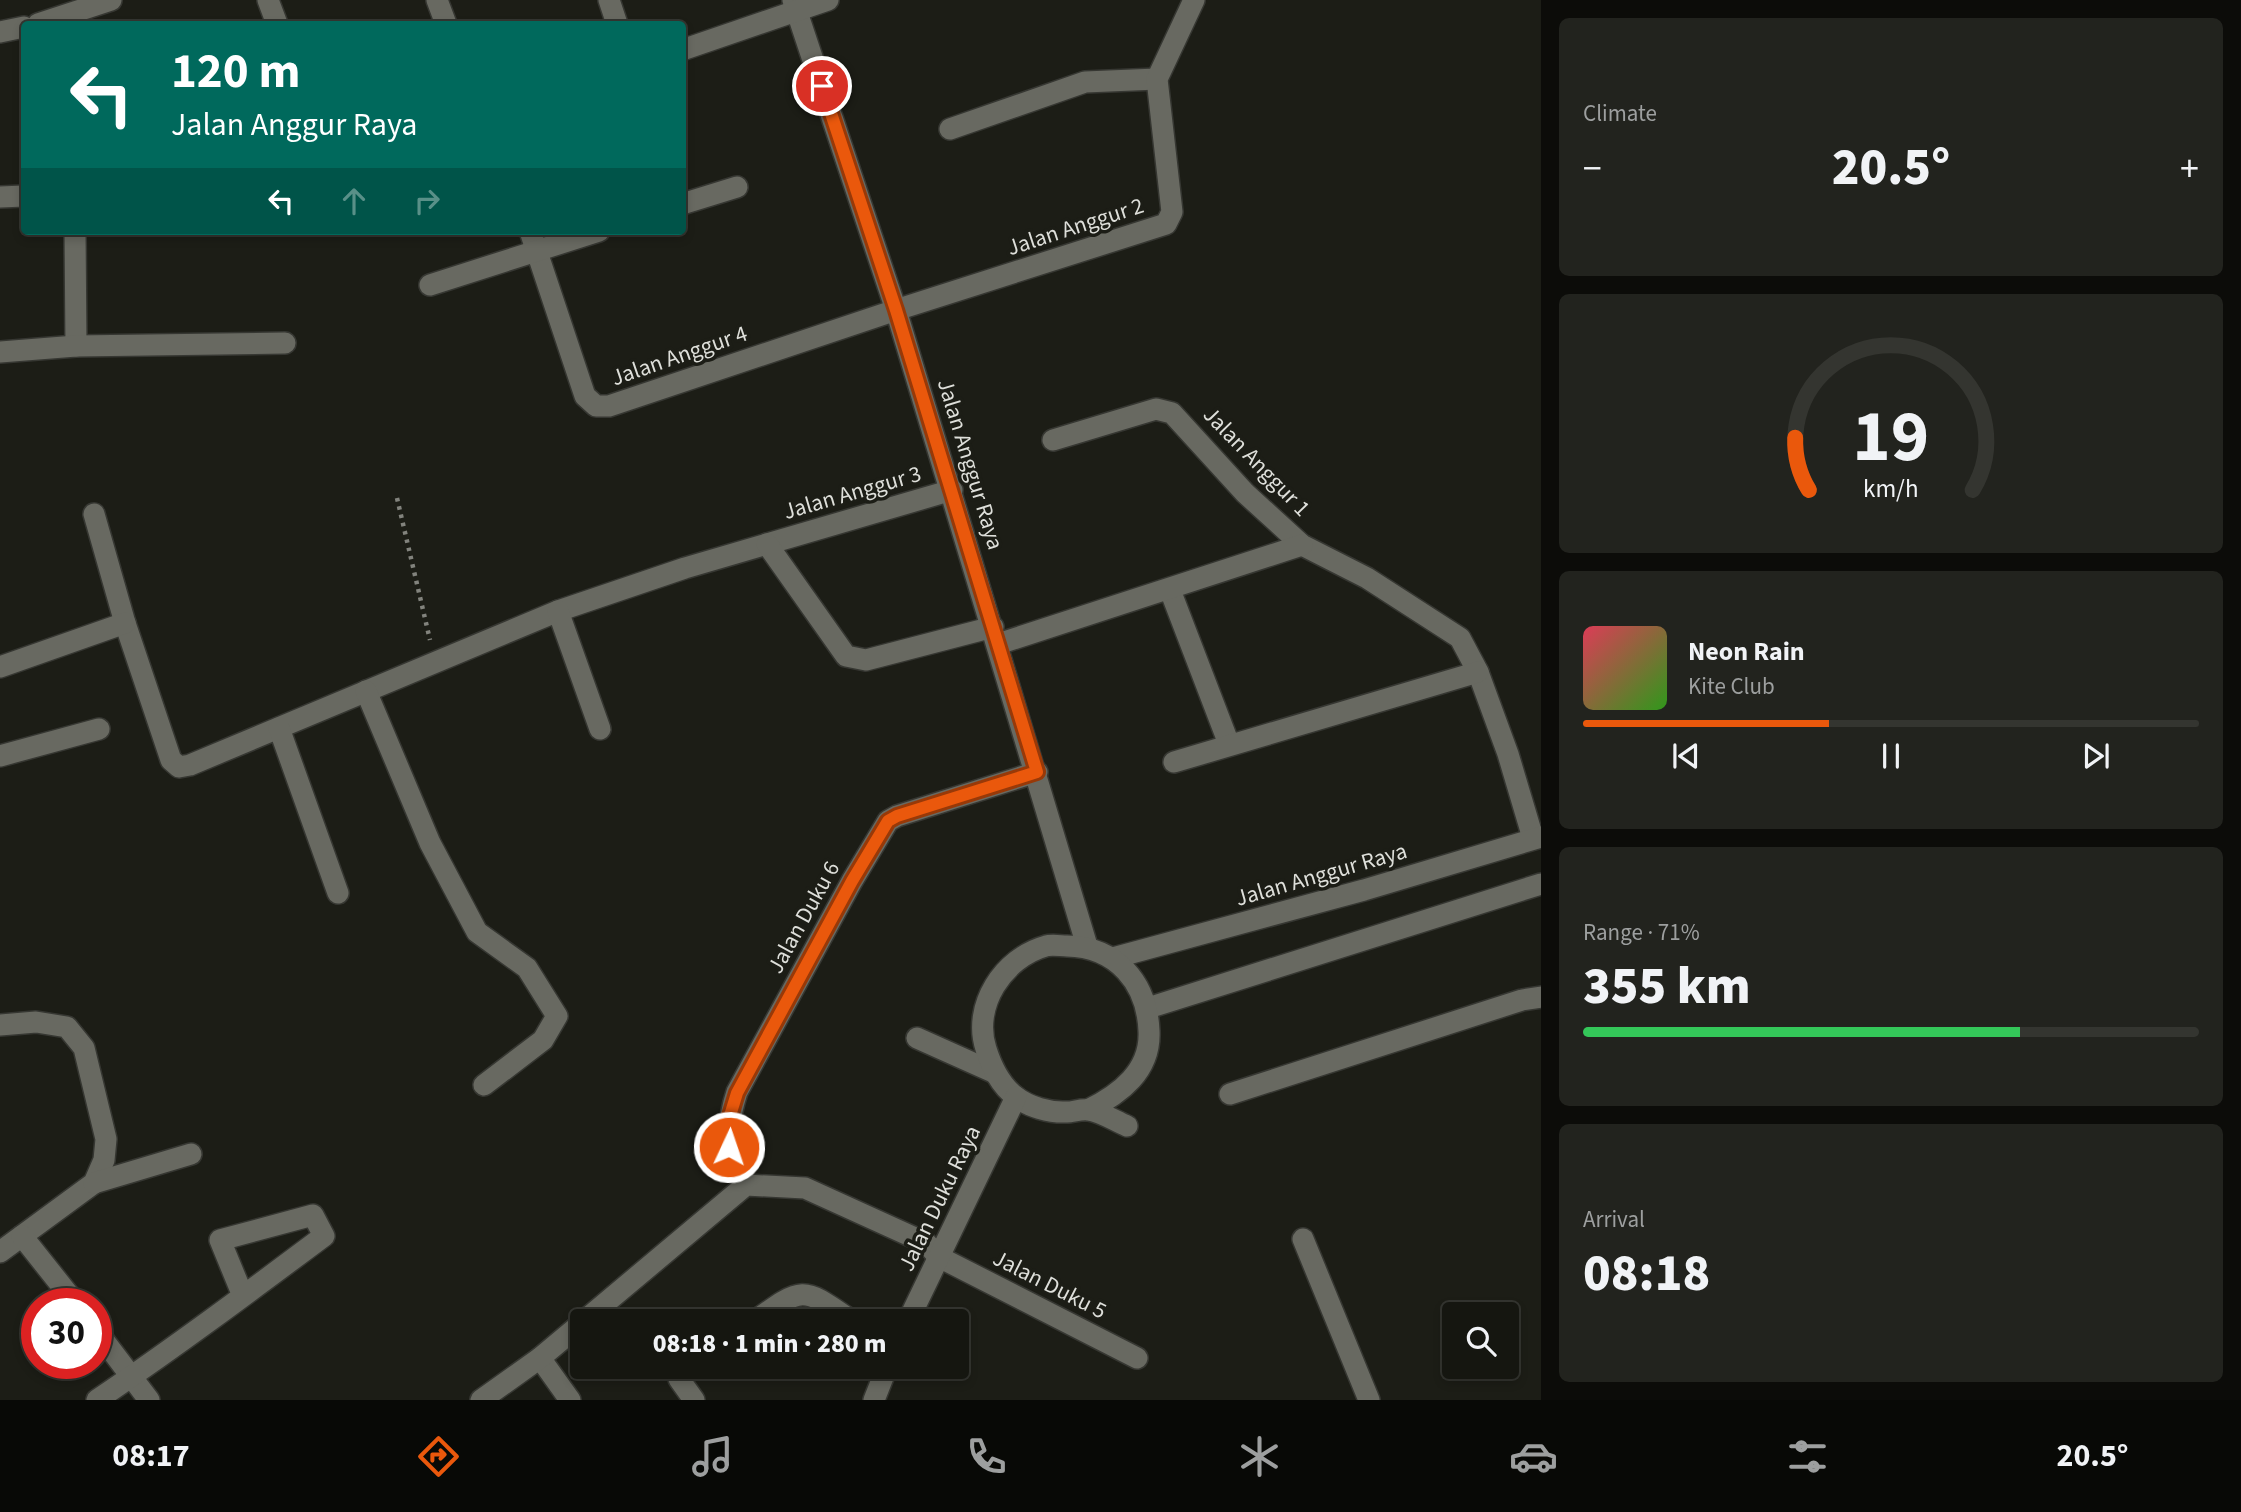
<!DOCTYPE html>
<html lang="en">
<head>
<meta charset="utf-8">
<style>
	:root { --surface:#151610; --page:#22231e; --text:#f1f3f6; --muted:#9d9f9f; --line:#343530; --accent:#ea580c }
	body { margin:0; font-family:"Source Sans 3",sans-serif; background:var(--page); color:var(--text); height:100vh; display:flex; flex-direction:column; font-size:26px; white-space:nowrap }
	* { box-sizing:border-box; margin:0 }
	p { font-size:23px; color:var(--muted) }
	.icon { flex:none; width:38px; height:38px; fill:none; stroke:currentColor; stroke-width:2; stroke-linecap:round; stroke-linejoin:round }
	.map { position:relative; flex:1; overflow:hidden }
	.sheet { display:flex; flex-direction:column; gap:18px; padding:18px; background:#0c0c09; width:700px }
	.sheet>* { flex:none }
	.banner { position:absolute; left:21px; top:21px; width:665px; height:214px; border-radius:7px; box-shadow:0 4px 10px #0003,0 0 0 2px var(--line); background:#00695c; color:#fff; overflow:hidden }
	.buttons { position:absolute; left:1442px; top:1302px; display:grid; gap:14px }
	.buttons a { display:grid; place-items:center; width:77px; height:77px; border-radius:7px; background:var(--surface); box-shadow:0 4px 10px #0003,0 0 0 2px var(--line); font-size:35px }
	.speed { position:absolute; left:21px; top:1288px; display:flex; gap:14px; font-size:35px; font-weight:700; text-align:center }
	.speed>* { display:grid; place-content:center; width:91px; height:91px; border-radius:50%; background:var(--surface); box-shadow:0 4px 10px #0003,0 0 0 2px var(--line); line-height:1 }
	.speed .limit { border:10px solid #d22; background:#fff; color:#111 }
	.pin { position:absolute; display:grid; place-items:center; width:60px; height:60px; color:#fff; margin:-30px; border:4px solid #fff; border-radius:50%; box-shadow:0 2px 7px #0007 }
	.me { position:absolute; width:77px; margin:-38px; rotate:3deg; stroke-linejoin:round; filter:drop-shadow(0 0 5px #0008) }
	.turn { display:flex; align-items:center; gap:24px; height:147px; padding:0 35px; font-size:32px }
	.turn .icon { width:91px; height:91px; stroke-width:2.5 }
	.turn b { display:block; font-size:49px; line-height:60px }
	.lanes { display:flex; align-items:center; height:66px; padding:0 35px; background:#0003; justify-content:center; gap:35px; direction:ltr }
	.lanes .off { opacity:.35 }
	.big { font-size:52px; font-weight:800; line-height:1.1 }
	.sheet .tile { flex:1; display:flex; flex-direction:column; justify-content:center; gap:10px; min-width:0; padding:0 24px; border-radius:10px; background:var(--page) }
	.sheet .dial { align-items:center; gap:0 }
	.dial svg { height:182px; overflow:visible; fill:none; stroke:var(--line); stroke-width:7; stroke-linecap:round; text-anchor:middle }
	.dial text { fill:var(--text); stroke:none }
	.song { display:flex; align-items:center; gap:21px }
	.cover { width:84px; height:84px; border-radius:10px; background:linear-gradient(135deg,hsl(350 70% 55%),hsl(110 70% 35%)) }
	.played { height:7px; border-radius:4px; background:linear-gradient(90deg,var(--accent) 40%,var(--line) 40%) }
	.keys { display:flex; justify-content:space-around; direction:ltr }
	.heat { display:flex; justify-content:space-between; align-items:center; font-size:38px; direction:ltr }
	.charge { height:10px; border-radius:5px; background:linear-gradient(90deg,#34c759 71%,var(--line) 0) }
	.trip { position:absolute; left:570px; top:1309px; width:399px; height:70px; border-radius:7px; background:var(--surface); box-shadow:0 4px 10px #0003,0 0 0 2px var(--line); font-weight:800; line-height:70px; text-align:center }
	.tab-bar { display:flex; height:112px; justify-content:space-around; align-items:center; background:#080906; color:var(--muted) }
	.tab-bar .icon { width:49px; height:49px }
	.tab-bar .current { color:var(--accent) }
	.tab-bar b { font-size:32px; color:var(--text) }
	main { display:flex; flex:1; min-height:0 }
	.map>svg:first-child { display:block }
</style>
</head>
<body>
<main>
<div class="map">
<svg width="1541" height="1400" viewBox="0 0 1541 1400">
	<rect width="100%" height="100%" fill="#1c1d16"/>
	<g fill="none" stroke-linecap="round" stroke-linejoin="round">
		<defs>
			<g id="minor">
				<polyline points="268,0 277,24"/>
				<polyline points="437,0 446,24"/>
				<polyline points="609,0 617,24"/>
				<polyline points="793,0 896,310 1087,946"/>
				<polyline points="38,24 111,0"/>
				<polyline points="0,32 24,27"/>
				<polyline points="682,50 828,0"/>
				<polyline points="950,129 1085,82 1157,79"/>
				<polyline points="0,197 24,196"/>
				<polyline points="682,204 737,187"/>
				<polyline points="75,231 76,346"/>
				<polyline points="530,231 585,396 596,406 609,406 896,310 1166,224 1172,212 1157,79 1194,0"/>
				<polyline points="430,285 599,231"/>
				<polyline points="0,352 76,346 285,343"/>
				<polyline points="1053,440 1156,409 1172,413 1245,493 1302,545 1367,578 1460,638 1478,672 1508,754 1533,838"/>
				<polyline points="94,514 125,623 171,760 179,767 190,765 558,611 685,568 952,490"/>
				<polyline points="767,544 846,656 866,660 993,627"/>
				<polyline points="1170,590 1229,744"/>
				<polyline points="558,611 600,729"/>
				<polyline points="998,644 1302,545"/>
				<polyline points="0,667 125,623"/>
				<polyline points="366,691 430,843 477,932 527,968 557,1016 543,1040 484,1085"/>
				<polyline points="279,728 338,893"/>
				<polyline points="0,756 99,729"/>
				<polyline points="1174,762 1478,672"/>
				<polyline points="1113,958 1364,890 1541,837"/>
				<polyline points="1148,1008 1541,884"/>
				<polyline points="0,1025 36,1022 67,1027 84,1048 106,1139 104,1160 94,1183 0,1252"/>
				<polyline points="917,1038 993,1072"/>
				<polyline points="1230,1094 1522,1000 1541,997"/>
				<path d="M 1088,1110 C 1120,1094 1151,1071 1149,1031 C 1147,983 1117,947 1067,946 C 1061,946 1052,944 1046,946 C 1003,958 972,1006 986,1049 C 992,1068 1000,1085 1016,1097 C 1029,1107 1050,1113 1067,1112 C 1073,1112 1081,1109 1088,1110 C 1100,1111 1115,1121 1127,1126"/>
				<polyline points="94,1183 191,1154"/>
				<path d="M 746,1185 C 730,1147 724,1132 737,1092 L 852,881 L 888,821 L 897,816 L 1037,772"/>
				<polyline points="22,1236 76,1304"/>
				<polyline points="1303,1239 1369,1400"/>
				<polyline points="584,1321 746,1185 805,1188 926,1243 939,1257 1137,1358"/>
				<path d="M 755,1321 C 804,1285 803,1287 852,1321"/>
				<polyline points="908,1321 1016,1097"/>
				<polyline points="96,1330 149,1400"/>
				<polyline points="540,1358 570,1400"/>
				<polyline points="693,1367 679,1379 694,1400"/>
				<path d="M 97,1400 C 174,1348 249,1292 324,1236 L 313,1215 L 220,1240 L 243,1296"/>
				<polyline points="481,1400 540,1358 583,1322"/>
				<polyline points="874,1400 887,1367"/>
			</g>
		</defs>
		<use href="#minor" stroke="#363732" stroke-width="24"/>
		<polyline stroke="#82837d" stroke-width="4.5" stroke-dasharray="3.5 5" stroke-linecap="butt" points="397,498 430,640"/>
		<use href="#minor" stroke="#686961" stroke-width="21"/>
	</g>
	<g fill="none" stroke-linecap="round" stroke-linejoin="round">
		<defs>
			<polyline id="route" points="729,1147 729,1119 737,1093 852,881 888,821 897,816 1037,772 896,310 822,86"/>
		</defs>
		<use href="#route" stroke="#983908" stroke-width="18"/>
		<use href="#route" stroke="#ea580c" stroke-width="12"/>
	</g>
	<g text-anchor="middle" stroke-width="7" stroke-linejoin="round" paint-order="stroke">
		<g font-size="23" fill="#dedfda" stroke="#1c1d16">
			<text transform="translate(1075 226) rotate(-18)" y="8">Jalan Anggur 2</text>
			<text transform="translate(679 355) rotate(-19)" y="8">Jalan Anggur 4</text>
			<text transform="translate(1257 461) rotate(46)" y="8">Jalan Anggur 1</text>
			<text transform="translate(971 464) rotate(73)" y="8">Jalan Anggur Raya</text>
			<text transform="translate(852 492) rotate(-16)" y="8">Jalan Anggur 3</text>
			<text transform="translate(1321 874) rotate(-16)" y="8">Jalan Anggur Raya</text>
			<text transform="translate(803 917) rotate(-61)" y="8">Jalan Duku 6</text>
			<text transform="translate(939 1198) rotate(-64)" y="8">Jalan Duku Raya</text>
			<text transform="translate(1050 1284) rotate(27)" y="8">Jalan Duku 5</text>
		</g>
	</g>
</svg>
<div class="buttons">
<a><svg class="icon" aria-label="search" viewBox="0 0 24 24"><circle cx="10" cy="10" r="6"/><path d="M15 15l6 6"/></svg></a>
</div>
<div class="speed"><div class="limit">30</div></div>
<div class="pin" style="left:822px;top:86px;background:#d93025"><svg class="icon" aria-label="arrive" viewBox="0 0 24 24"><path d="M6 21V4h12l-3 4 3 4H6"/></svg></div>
<svg class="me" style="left:729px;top:1147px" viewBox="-20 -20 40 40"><circle r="17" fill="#ea580c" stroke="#fff" stroke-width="3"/><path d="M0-11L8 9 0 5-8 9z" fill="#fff"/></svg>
<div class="trip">08:18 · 1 min · 280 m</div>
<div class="banner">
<div class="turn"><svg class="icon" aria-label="left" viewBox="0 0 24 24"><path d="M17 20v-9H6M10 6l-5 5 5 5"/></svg><div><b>120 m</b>Jalan Anggur Raya</div></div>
<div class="lanes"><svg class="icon" aria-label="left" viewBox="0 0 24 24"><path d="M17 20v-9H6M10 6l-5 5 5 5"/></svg><svg class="icon off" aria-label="ahead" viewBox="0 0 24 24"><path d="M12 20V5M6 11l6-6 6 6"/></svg><svg class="icon off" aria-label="right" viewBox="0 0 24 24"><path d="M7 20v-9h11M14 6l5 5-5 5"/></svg></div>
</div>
</div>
<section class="sheet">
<div class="tile"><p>Climate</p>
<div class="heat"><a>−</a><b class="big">20.5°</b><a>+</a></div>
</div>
<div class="tile dial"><svg viewBox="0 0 100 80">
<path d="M14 69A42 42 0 1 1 86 69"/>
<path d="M14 69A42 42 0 0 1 8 46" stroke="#ea580c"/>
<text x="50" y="56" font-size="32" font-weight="700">19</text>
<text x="50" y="72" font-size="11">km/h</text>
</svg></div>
<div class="tile">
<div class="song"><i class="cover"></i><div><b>Neon Rain</b><p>Kite Club</p></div></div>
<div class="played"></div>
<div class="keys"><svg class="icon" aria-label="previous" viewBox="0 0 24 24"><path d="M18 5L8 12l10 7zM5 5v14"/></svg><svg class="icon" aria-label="pause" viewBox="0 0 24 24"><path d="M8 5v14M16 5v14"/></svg><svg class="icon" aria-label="next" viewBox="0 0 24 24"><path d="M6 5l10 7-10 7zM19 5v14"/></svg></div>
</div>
<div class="tile"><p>Range · 71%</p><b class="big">355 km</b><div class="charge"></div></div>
<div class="tile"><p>Arrival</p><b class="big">08:18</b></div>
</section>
</main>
<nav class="tab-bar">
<b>08:17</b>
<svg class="icon current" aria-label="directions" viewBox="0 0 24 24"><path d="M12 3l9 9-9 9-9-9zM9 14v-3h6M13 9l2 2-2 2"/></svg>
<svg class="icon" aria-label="music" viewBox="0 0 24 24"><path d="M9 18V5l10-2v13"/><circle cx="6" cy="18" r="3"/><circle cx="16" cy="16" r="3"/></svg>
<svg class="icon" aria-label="phone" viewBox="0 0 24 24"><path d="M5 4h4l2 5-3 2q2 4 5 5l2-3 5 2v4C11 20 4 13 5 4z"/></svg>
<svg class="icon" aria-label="climate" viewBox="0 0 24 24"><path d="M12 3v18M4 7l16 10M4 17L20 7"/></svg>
<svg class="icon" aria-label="car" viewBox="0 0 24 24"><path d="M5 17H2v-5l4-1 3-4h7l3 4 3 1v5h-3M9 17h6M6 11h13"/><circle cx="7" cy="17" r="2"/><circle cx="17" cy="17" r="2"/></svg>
<svg class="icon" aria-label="filters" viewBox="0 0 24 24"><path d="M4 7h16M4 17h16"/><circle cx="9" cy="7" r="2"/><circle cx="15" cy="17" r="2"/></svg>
<b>20.5°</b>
</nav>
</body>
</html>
